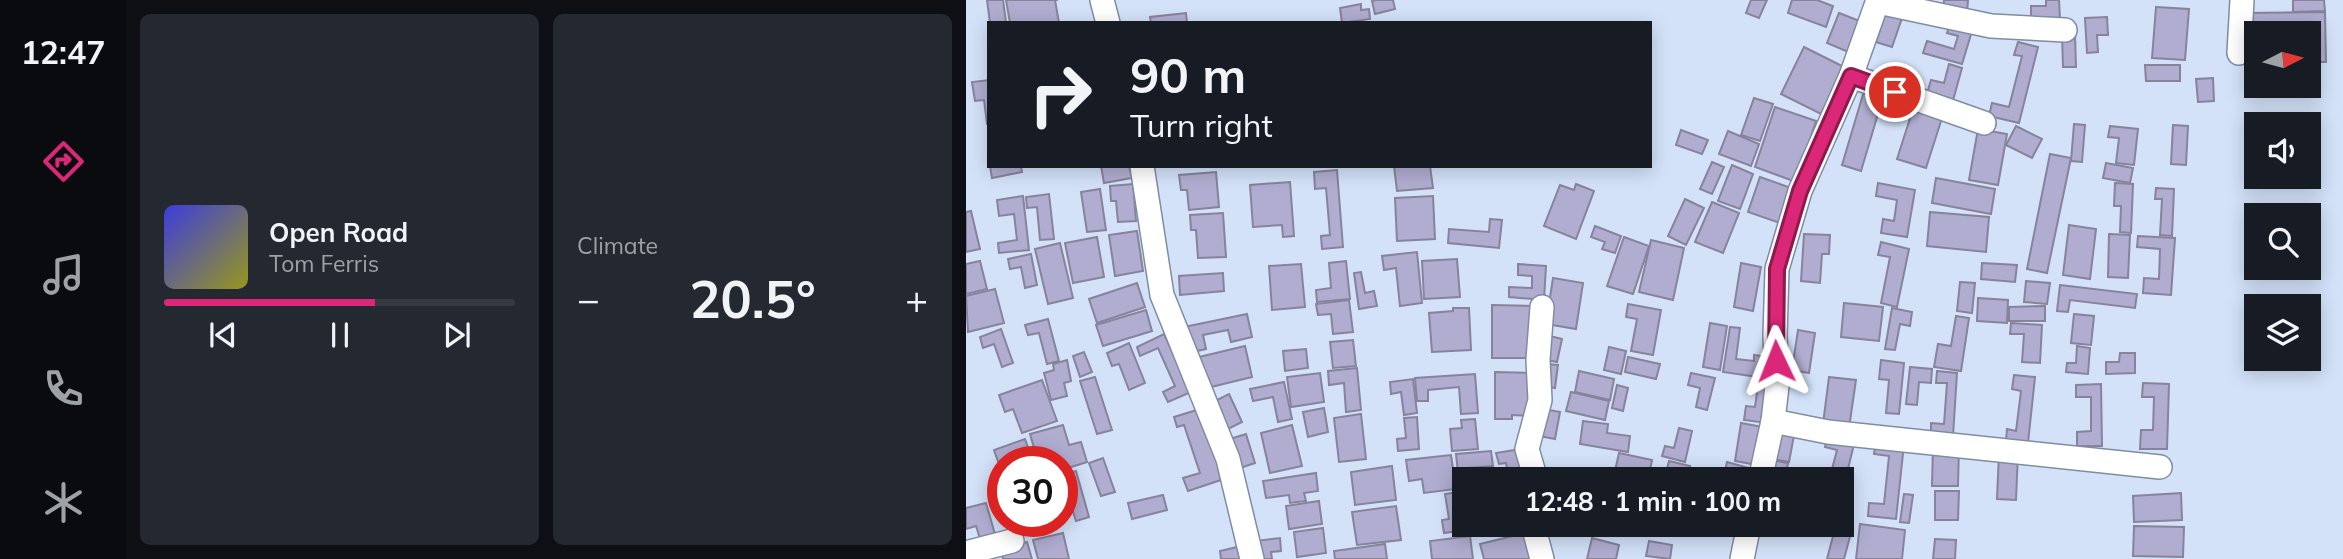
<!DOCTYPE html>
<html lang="en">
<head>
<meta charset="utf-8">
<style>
	:root { --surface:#171b24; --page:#242831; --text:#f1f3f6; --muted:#9ea1a6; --line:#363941; --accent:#db2777 }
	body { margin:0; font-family:Mulish,sans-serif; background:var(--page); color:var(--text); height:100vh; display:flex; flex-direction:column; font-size:26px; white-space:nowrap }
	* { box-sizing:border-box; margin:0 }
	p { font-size:23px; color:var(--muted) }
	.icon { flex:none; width:38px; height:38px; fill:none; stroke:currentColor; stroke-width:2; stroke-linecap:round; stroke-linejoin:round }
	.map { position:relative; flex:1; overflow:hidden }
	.details { display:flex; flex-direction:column; gap:14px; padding:14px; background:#0d0f14; width:840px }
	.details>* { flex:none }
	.top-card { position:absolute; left:21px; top:21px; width:665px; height:147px; border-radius:0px; box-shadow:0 4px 18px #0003; background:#171b24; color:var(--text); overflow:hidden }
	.needle { width:46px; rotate:84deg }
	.tools { position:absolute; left:1278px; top:21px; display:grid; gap:14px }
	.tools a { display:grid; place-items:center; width:77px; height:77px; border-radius:0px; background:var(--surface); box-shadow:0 4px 18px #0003; font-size:35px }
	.speed { position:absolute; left:21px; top:446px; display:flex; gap:14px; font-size:35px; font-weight:700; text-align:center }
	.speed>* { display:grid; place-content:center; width:91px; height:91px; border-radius:50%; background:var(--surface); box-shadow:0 4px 18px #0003; line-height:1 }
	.speed .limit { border:10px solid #d22; background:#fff; color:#111 }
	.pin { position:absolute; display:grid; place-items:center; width:60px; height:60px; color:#fff; margin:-30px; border:4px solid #fff; border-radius:50%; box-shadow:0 2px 7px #0007 }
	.me { position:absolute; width:77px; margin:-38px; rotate:358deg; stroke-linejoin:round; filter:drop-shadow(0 0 5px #0008) }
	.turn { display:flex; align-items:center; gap:24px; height:147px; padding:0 28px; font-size:32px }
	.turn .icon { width:91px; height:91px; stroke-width:2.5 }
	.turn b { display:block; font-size:49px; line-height:60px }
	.big { font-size:52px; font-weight:700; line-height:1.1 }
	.details .card { flex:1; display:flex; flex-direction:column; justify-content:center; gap:10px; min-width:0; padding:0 24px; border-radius:10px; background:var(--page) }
	.song { display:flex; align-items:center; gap:21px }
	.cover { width:84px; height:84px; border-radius:10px; background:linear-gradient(135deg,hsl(240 70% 55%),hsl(60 70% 35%)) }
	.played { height:7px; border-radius:4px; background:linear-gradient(90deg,var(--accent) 60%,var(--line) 60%) }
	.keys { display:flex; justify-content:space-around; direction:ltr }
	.heat { display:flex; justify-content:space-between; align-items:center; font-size:38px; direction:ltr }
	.details .tiles { flex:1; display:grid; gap:14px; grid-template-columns:repeat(2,1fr) }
	.trip { position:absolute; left:486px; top:467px; width:402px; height:70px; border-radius:0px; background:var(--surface); box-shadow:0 4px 18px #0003; font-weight:700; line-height:70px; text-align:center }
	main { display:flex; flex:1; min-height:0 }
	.tab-bar { display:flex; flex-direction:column; width:126px; justify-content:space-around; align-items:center; background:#090b0e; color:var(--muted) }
	.tab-bar .icon { width:49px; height:49px }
	.tab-bar .on { color:var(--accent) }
	.tab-bar b { font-size:32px; color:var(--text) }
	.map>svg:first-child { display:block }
</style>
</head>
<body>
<main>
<nav class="tab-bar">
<b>12:47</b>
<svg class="icon on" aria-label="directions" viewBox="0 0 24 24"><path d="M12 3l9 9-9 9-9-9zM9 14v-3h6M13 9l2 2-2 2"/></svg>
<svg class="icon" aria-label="music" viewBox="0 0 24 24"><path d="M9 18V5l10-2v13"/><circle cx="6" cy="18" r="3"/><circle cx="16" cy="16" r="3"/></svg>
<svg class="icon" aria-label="phone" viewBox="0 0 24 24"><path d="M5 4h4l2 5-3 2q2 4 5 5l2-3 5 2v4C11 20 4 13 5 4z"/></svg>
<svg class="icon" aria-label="climate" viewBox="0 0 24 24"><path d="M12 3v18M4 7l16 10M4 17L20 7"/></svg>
</nav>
<section class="details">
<div class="tiles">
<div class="card">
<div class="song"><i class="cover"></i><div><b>Open Road</b><p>Tom Ferris</p></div></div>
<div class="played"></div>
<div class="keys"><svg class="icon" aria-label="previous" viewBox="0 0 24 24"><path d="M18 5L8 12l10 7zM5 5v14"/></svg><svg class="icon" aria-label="pause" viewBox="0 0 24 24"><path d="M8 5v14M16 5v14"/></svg><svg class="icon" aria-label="next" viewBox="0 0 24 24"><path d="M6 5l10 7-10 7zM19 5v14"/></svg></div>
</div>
<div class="card"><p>Climate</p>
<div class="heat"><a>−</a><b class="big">20.5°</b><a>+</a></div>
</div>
</div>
</section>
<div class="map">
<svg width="1377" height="559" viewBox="0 0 1377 559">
	<rect width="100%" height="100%" fill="#d3e2f9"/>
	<g fill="#b1add1" stroke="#86839b" stroke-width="2">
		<polygon points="21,0 37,0 40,22 24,23"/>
		<polygon points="40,0 92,0 89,0 93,23 44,23"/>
		<polygon points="411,0 427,0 429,9 409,14 406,1"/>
		<polygon points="785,0 801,0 793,18 780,13"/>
		<polygon points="826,0 851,0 867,6 860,27 822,13"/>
		<polygon points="978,0 1002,0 1001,13 977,11"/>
		<polygon points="1080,0 1093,0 1094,19 1065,19 1065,6 1080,6"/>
		<polygon points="1327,0 1358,0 1359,11 1327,12"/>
		<polygon points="395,4 395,10 403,9 404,19 376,23 374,8"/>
		<polygon points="1190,7 1223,9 1219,60 1186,58"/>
		<polygon points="921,9 937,15 926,47 910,42"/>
		<polygon points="1359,12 1360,62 1345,62 1345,27 1280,27 1280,13"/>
		<polygon points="220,13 221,23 185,23 184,17"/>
		<polygon points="873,13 899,23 887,54 861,43"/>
		<polygon points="1141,17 1142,35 1131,35 1132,52 1121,53 1119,18"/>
		<polygon points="985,21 1007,28 996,64 957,53 961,41 988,49 992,36 981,33"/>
		<polygon points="1096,34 1109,34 1110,67 1097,67"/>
		<polygon points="1290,41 1290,71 1281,71 1279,42"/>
		<polygon points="1052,42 1072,47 1053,123 1023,116 1026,103 1043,107 1056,56 1048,55"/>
		<polygon points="838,47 878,67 855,114 815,94"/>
		<polygon points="983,64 996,68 986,104 960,97 965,80 978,83"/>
		<polygon points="1179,65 1214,65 1214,81 1180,81"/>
		<polygon points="1247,78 1248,101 1232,102 1230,79"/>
		<polygon points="23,80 23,124 21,124 18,100 9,101 6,82"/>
		<polygon points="898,91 917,97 895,171 876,165"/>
		<polygon points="788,98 807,104 794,141 775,135"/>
		<polygon points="809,107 850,121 830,182 789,167"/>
		<polygon points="947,109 976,118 960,168 931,159"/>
		<polygon points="1108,124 1119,125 1116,162 1105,161"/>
		<polygon points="1207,125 1222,126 1220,165 1205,164"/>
		<polygon points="1050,126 1076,139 1066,158 1040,145"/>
		<polygon points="1144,126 1172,129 1168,165 1150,163 1153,138 1142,137"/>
		<polygon points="1012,129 1041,134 1032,185 1003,180"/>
		<polygon points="715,130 742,140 736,154 710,145"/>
		<polygon points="762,131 793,144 785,166 753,154"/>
		<polygon points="1084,154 1105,158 1081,273 1061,269"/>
		<polygon points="746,162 758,167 746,194 734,189"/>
		<polygon points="1140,163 1167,168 1164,183 1137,178"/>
		<polygon points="766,165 787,174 774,209 752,201"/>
		<polygon points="24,166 55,166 56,172 26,178"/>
		<polygon points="135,166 163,166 166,178 138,183"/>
		<polygon points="428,166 464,166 467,188 431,191"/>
		<polygon points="371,170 377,247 356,249 355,236 364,235 360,188 349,189 348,172"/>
		<polygon points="250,172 253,207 223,210 221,190 215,190 213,175"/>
		<polygon points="794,177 828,189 817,224 782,212"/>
		<polygon points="970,178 1029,189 1025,214 966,203"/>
		<polygon points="324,182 328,236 317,237 316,225 287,227 284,185"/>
		<polygon points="912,183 949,190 941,237 915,233 917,219 928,221 931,200 910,196"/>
		<polygon points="1149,183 1167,184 1165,233 1154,232 1155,206 1148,206"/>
		<polygon points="167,184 170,221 152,222 150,201 145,201 144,186"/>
		<polygon points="610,184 628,191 610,239 578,226 594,185 608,190"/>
		<polygon points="1190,188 1208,189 1206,236 1194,235 1196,199 1189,199"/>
		<polygon points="134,189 140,230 121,232 115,192"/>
		<polygon points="83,194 88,239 74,240 71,207 61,208 60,197"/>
		<polygon points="57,196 63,250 33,253 32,243 51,240 48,214 33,216 31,200"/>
		<polygon points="467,196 469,239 431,241 429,198"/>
		<polygon points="719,199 738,208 720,245 702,236"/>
		<polygon points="746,202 773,213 757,253 729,242"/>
		<polygon points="5,211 14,249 0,252 0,212"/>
		<polygon points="964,212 1023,217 1020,252 961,246"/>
		<polygon points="257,213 260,257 232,258 230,230 225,230 224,215"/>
		<polygon points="524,219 536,220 533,248 482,243 483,229 523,232"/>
		<polygon points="1103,225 1130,229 1124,279 1097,275"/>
		<polygon points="629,226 655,236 649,253 636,249 639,242 625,237"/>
		<polygon points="171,231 177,271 149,276 143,235"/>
		<polygon points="838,234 864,235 863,254 856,254 854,283 835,281"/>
		<polygon points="1143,234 1164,235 1162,278 1142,277"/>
		<polygon points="1172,236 1209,238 1205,295 1177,293 1178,278 1193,279 1194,249 1171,247"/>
		<polygon points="131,237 138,277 107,283 99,243"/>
		<polygon points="658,237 683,246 667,294 641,286"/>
		<polygon points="685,240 718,248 707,300 673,292"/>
		<polygon points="915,242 943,249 931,307 915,303 924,257 912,255"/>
		<polygon points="94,243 107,298 82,304 69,249"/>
		<polygon points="451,252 456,303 434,306 430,268 418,270 416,256"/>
		<polygon points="65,254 71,285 59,288 55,267 44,269 42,259"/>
		<polygon points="491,259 494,297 458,299 456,261"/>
		<polygon points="14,261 21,289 0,294 0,264"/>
		<polygon points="380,261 384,299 351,302 350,290 365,288 363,263"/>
		<polygon points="775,263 795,267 787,311 768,307"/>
		<polygon points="1016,263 1051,265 1049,282 1015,279"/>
		<polygon points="335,264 339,307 306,310 303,266"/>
		<polygon points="552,264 580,266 578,300 543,297 543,287 566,288 566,276 552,275"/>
		<polygon points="395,272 399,293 408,291 411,306 393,309 388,273"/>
		<polygon points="257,273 258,291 214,295 213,276"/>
		<polygon points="587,278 617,283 610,329 580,324"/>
		<polygon points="1060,281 1084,283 1081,304 1058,302"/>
		<polygon points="994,282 1009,283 1006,313 991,311"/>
		<polygon points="171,283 179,307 131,323 123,299"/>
		<polygon points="1094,285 1171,294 1169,308 1104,300 1102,312 1091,311"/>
		<polygon points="29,289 38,323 2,332 0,296"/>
		<polygon points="1012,298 1042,300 1041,323 1011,321"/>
		<polygon points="383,300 387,332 367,334 365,314 352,315 350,304"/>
		<polygon points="878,303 917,307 913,341 875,337"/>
		<polygon points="662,304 695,310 687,355 665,351 671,319 660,317"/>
		<polygon points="526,305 568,306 568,358 526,358"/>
		<polygon points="1079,306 1079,321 1043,321 1043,307"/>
		<polygon points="487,308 503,308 505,350 466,352 463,313 487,311"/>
		<polygon points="926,308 946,312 944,326 934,324 929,350 919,349"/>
		<polygon points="180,310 186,331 137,346 130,325"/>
		<polygon points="281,314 286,337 265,342 262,330 237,335 240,349 223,353 218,327"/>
		<polygon points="1108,314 1128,316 1125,345 1105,343"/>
		<polygon points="990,316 1003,318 995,371 968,367 972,344 985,346"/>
		<polygon points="82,319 93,361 81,364 73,333 62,335 59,325"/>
		<polygon points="744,323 761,326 754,370 737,367"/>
		<polygon points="1045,323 1076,325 1074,363 1056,362 1058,334 1044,334"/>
		<polygon points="764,327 774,328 770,359 788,361 788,355 802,357 799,378 757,372"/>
		<polygon points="35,329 47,363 36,367 28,344 17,348 14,337"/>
		<polygon points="832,330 849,333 843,373 826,370"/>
		<polygon points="198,334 225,392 202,402 197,392 209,386 192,348 174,356 171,347"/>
		<polygon points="580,335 596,339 591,362 575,359"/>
		<polygon points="387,340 390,366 367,368 364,342"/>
		<polygon points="163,343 179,383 163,390 153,364 146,366 141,353"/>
		<polygon points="279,346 286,377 241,388 233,357"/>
		<polygon points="1111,346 1124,348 1122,374 1100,372 1101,363 1110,363"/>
		<polygon points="643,347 660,351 655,374 638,370"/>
		<polygon points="340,349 342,368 319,371 317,351"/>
		<polygon points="118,352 126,372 114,377 107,356"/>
		<polygon points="1154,353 1169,353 1169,373 1140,374 1140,362 1153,362"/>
		<polygon points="662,357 694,364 690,379 659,372"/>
		<polygon points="101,360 105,381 98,383 101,396 85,400 78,373 88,370 87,364"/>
		<polygon points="915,360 938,363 933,414 920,413 923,380 913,379"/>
		<polygon points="579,364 592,365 589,388 576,386"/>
		<polygon points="944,367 966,369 965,383 953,382 951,405 940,404"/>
		<polygon points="391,368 395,410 380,412 378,383 363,385 362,371"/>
		<polygon points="613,371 648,379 644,400 609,392"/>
		<polygon points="971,371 991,373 987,436 965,434 965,423 978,424 981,383 970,383"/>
		<polygon points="529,372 565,373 565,416 546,415 546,419 529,419"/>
		<polygon points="354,373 358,402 325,407 321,377"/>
		<polygon points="725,373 749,378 741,410 730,407 734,388 722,385"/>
		<polygon points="509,374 512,413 495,414 493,387 462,390 462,401 451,401 449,378"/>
		<polygon points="1048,375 1069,377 1062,443 1040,441 1041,429 1050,431 1055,391 1046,389"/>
		<polygon points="129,377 146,430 131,434 114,381"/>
		<polygon points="863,377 890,380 883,428 857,424"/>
		<polygon points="447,379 451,413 438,415 435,392 425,394 424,382"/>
		<polygon points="76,380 91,421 56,433 47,409 39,412 33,395"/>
		<polygon points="318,382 326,419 312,422 307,397 287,401 284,389"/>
		<polygon points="1177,383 1203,384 1201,449 1174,449 1175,430 1187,430 1188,397 1176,397"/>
		<polygon points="1135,384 1136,446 1111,446 1111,432 1125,431 1125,397 1110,397 1110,385"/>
		<polygon points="651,385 662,388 657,411 646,408"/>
		<polygon points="792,385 805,387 801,423 778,420 780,406 789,407"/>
		<polygon points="605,392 643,401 639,420 600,411"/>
		<polygon points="263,394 276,422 260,430 247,402"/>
		<polygon points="358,408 362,432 342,437 337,412"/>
		<polygon points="234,409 258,479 222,491 217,478 234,473 218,425 211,427 208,417"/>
		<polygon points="578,409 594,412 589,439 573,436"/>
		<polygon points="395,414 400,459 373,462 368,418"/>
		<polygon points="451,417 453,449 432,451 431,439 440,438 438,418"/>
		<polygon points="509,419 512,449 486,451 484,429 496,428 495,420"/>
		<polygon points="617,421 642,424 641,433 664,436 662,452 614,444"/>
		<polygon points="775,423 797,427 791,465 769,461"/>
		<polygon points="97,425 103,445 115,442 121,462 96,470 96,462 72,462 64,434"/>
		<polygon points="326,425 336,466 304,473 295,433"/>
		<polygon points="813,427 829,430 823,462 806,459"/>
		<polygon points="713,428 726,431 719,462 696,456 699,446 708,448"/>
		<polygon points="863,433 889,440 881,473 866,469 871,450 859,447"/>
		<polygon points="280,434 289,463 274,468 264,439"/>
		<polygon points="59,439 67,462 37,462 37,465 34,467 28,450"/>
		<polygon points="910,441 938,444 930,519 902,516 903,503 918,504 923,456 908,454"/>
		<polygon points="967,446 993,447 992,486 966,486"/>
		<polygon points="555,449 560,480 543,480 540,463 533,464 530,453"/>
		<polygon points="525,451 527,466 503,468 504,480 493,482 490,454"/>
		<polygon points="1033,452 1052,453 1050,500 1031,499"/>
		<polygon points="653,453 686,460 682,480 647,480"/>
		<polygon points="485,455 490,489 458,493 456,479 443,481 440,460"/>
		<polygon points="137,458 149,492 135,496 123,463"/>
		<polygon points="805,460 822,463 819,480 802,480"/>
		<polygon points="703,461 724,466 721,480 705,480 706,475 700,473"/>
		<polygon points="761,462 790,470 788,480 757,480"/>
		<polygon points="426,466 430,500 389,505 385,472"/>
		<polygon points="110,471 123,517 110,521 107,512 96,515 96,475"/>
		<polygon points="350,473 352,491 338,493 340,501 324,503 323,495 300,498 297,481"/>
		<polygon points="499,491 499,525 504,525 505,529 478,533 476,520 483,519 479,494"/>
		<polygon points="969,491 993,491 992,520 969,520"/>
		<polygon points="1215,493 1216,520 1168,522 1167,496"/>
		<polygon points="938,494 947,495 943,523 934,522"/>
		<polygon points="197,495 201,510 166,519 162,503"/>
		<polygon points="353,501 356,524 323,529 320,506"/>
		<polygon points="20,503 31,541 16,545 10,526 0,529 0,508"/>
		<polygon points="430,506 435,540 391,545 386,512"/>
		<polygon points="894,524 939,530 936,559 890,559"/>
		<polygon points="794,525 812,525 810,536 793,534"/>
		<polygon points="870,525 886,529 878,559 861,559"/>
		<polygon points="1168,526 1218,527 1217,557 1167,556"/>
		<polygon points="357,528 360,553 331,557 328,532"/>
		<polygon points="97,533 103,559 72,559 67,540"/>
		<polygon points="559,533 565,559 518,559 514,544"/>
		<polygon points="504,536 507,559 466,559 464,541"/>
		<polygon points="314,538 315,551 305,552 306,559 291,559 289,541"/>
		<polygon points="626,538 653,545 650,559 621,559"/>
		<polygon points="969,539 990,540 989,559 967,559"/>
		<polygon points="683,541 706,545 704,559 680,556"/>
		<polygon points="61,542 66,559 37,559 35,550"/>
		<polygon points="419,544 421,559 369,559 368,551"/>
		<polygon points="271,547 274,559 255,559 254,551"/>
	</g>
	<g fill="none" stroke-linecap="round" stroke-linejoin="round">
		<defs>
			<g id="minor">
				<polyline points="136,0 142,23"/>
				<polyline points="912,2 1025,26 1099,30"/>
				<polyline points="1273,53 1276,0"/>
				<polyline points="885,76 1018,123"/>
				<polyline points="176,166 196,295 262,459 286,559"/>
				<polyline points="807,421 862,432 1194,467"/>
				<polyline points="570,480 561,449 574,400 572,360 576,307"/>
				<polyline points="794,480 807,421 811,386 809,336 811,269 834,191 885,76 912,0"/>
				<polyline points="567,525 576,559"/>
				<polyline points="0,553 46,541"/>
				<polyline points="776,559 783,525"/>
			</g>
		</defs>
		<use href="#minor" stroke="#7f8da2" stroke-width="26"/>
		<use href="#minor" stroke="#fff" stroke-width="23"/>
	</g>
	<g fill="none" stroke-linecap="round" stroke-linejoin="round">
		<defs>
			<polyline id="route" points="810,361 811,269 834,191 885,76 929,92"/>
		</defs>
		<use href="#route" stroke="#8e194d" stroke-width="18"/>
		<use href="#route" stroke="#db2777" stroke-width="12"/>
	</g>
</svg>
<div class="tools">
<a><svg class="needle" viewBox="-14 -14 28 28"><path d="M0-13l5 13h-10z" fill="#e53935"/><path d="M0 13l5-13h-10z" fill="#9ea1a6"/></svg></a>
<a><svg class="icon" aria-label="sound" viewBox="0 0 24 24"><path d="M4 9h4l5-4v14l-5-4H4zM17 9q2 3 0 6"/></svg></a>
<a><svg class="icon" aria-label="search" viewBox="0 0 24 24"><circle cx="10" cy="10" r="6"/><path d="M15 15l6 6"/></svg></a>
<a><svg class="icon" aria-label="layers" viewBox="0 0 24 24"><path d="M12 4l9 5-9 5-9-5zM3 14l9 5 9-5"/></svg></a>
</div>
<div class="speed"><div class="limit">30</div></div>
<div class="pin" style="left:929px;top:92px;background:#d93025"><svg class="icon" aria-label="arrive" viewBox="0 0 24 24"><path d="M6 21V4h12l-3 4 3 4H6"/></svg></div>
<svg class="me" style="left:810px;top:361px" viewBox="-20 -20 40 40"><path d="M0-17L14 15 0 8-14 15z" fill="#db2777" stroke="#fff" stroke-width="4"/></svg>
<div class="trip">12:48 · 1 min · 100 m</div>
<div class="top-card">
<div class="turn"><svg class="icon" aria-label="right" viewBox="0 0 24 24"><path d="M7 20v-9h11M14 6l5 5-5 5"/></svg><div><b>90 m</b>Turn right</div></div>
</div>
</div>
</main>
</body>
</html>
